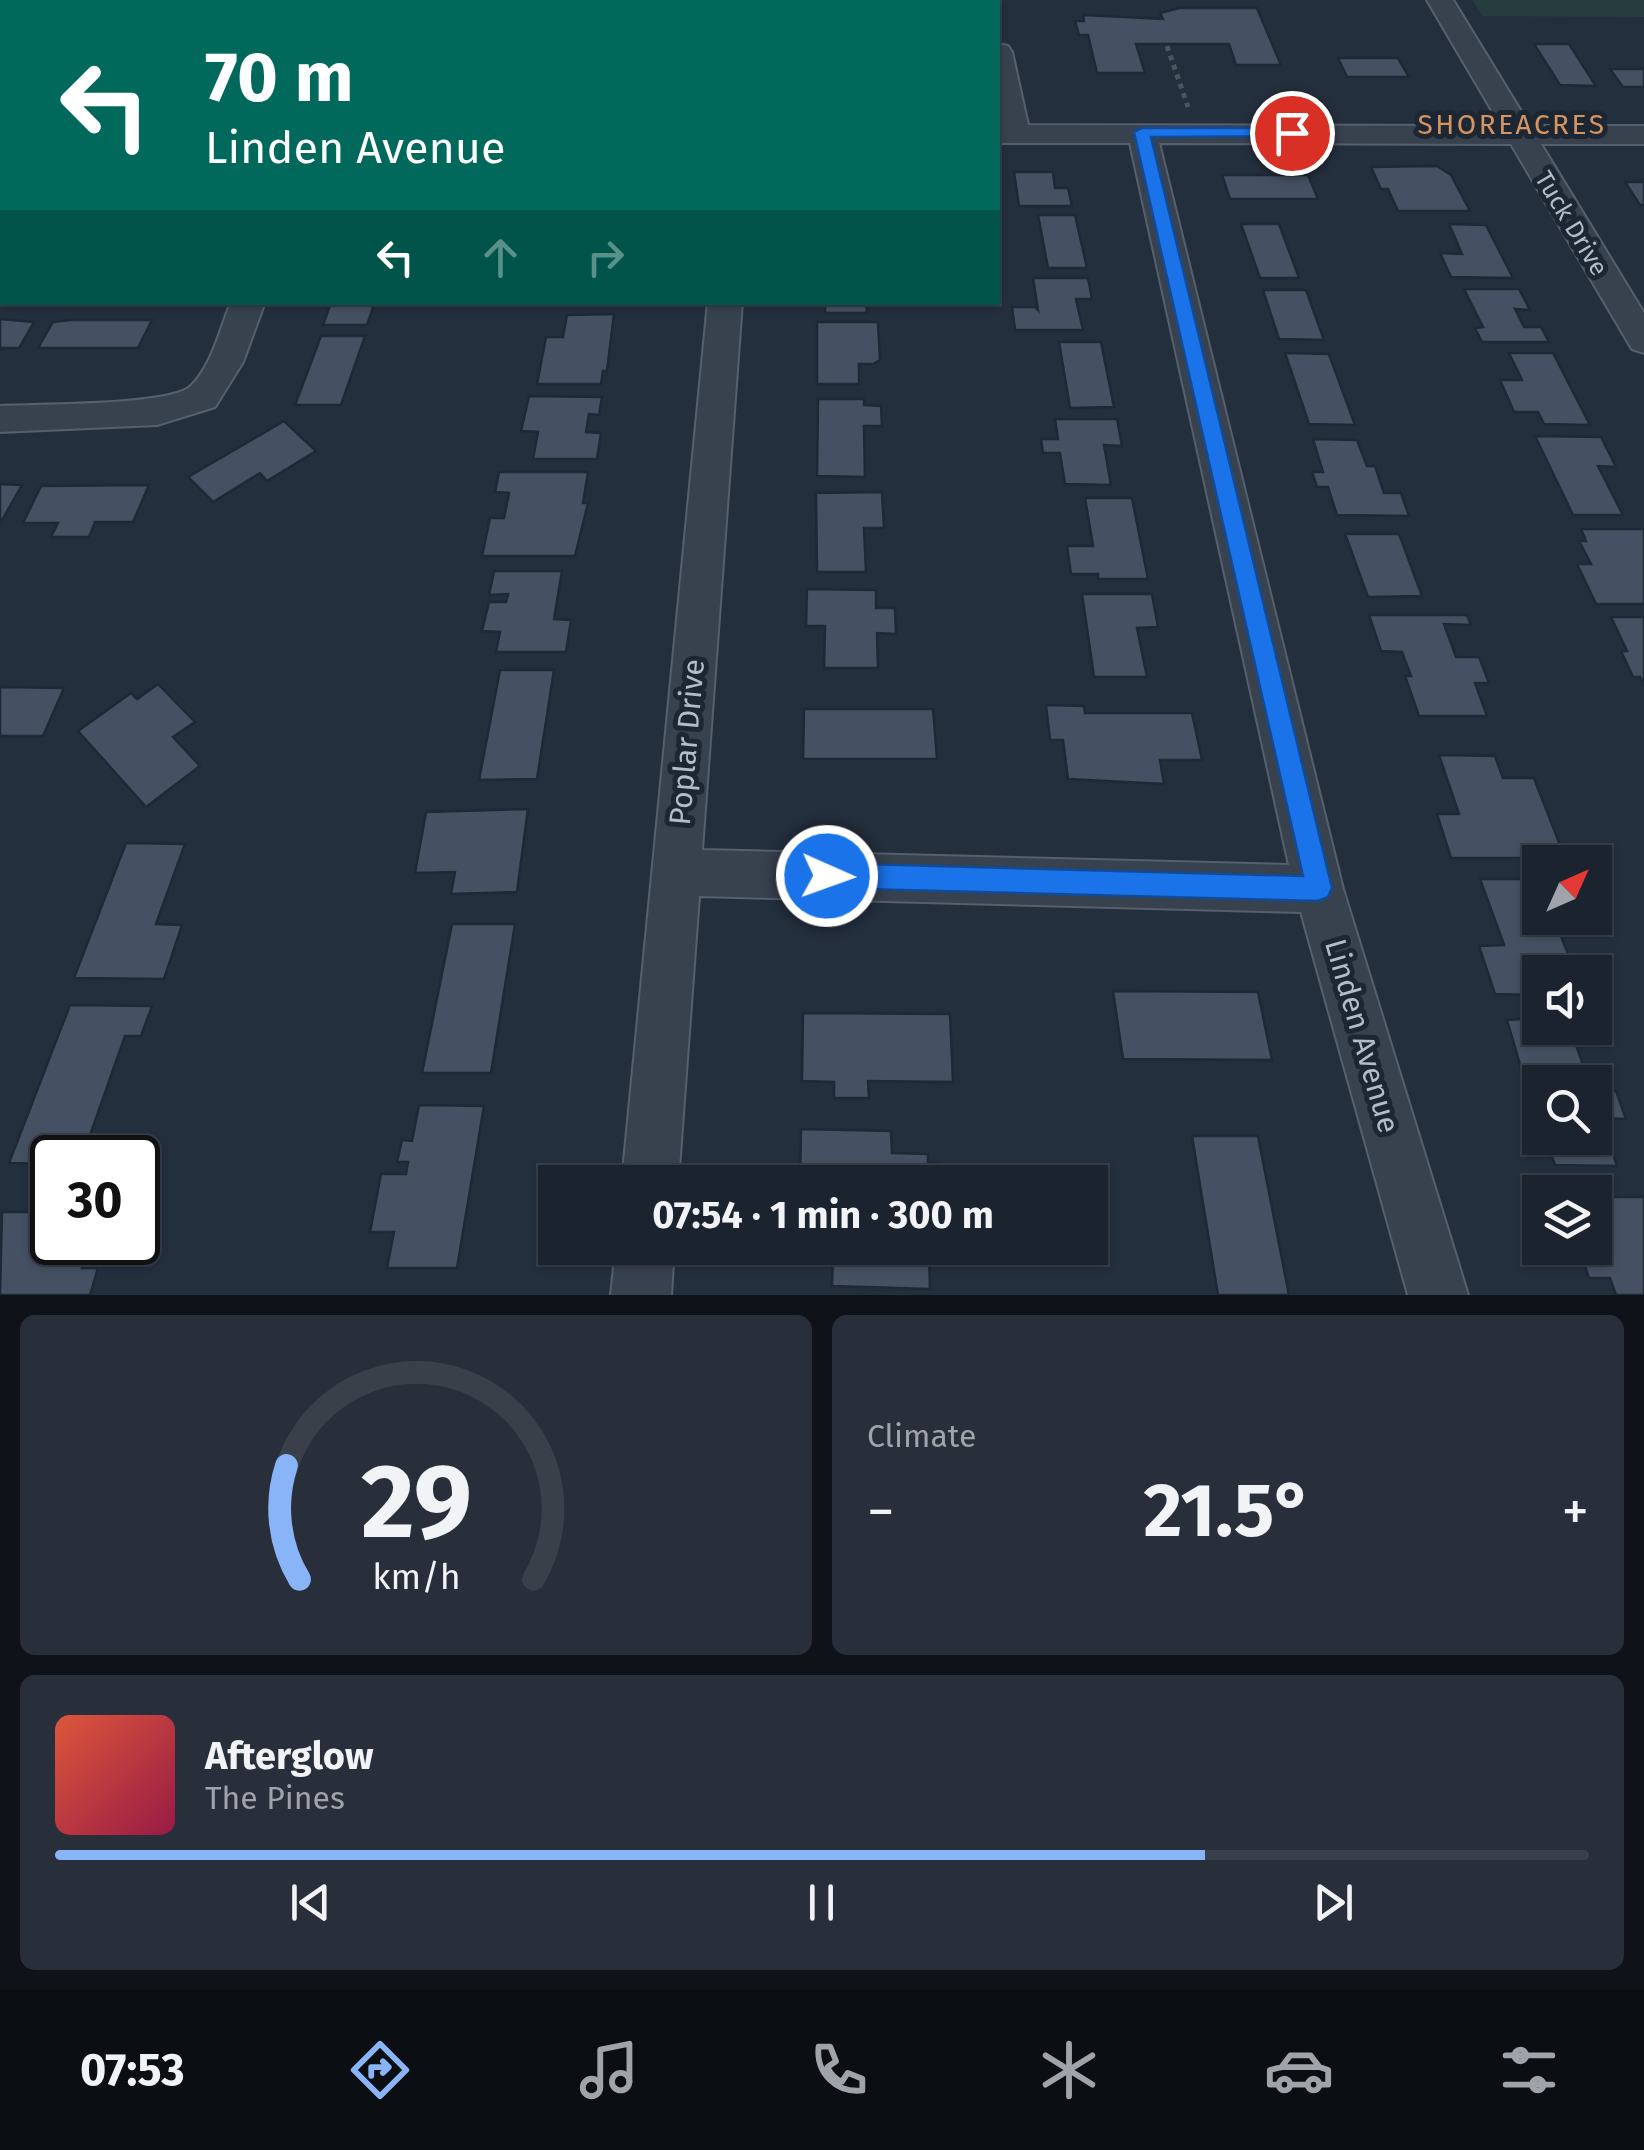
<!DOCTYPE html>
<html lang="en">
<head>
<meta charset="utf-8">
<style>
	:root { --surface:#1b232e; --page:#282f3a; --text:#f1f3f6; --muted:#a0a4aa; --line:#39404a; --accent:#8ab4f8 }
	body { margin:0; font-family:"Fira Sans",sans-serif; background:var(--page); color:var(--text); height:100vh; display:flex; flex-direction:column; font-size:38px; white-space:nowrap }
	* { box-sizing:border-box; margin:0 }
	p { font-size:32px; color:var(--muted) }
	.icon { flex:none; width:55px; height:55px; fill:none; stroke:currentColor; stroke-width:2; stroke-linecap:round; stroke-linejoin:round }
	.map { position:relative; height:1295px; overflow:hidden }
	.sheet { display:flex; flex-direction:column; gap:20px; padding:20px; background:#0f1319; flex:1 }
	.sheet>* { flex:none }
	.guide { position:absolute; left:0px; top:0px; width:1000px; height:305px; box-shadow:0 2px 8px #0004,0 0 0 2px var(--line); background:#00695c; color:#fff; overflow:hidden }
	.needle { width:65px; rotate:45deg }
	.fabs { position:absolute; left:1522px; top:845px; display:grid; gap:20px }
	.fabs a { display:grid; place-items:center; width:90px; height:90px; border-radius:0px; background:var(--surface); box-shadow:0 2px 8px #0004,0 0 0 2px var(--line); font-size:50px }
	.speed { position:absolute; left:30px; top:1135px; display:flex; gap:20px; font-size:50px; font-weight:700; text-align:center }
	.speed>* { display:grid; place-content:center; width:130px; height:130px; border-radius:50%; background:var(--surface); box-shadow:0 2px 8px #0004,0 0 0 2px var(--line); line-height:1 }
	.speed .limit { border:5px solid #111; border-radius:15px; background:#fff; color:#111 }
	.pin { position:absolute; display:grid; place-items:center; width:85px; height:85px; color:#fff; margin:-42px; border:5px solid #fff; border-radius:50%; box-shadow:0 2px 10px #0007 }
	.me { position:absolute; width:110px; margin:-55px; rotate:92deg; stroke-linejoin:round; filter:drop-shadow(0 0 8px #0008) }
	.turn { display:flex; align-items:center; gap:35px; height:210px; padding:0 40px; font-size:45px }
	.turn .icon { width:130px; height:130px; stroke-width:2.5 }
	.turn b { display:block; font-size:70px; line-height:85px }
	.lanes { display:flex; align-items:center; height:95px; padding:0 40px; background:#0003; justify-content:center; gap:50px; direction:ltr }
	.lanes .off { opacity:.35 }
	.big { font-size:75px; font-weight:700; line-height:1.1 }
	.sheet .widget { flex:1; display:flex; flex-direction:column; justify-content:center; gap:15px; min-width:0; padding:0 35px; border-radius:15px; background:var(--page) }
	.sheet .dial { align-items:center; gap:0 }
	.dial svg { height:260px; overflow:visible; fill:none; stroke:var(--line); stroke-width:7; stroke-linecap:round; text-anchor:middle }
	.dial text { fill:var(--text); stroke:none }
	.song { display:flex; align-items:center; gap:30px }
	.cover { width:120px; height:120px; border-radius:15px; background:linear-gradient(135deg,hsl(10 70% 55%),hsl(340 70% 35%)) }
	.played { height:10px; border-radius:5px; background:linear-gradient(90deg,var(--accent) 75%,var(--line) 75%) }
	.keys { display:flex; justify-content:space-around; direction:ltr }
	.heat { display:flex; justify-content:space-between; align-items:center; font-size:55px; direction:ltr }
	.sheet .tiles { flex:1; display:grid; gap:20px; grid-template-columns:1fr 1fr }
	.widget:last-child { grid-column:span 2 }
	.trip { position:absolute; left:538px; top:1165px; width:570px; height:100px; border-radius:0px; background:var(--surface); box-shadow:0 2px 8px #0004,0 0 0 2px var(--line); font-weight:700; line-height:100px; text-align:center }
	.dock { display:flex; height:160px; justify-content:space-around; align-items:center; background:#0b0e12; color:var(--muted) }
	.dock .icon { width:70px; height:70px }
	.dock .selected { color:var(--accent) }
	.dock b { font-size:45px; color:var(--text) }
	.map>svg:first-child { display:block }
</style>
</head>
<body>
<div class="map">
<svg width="1644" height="1295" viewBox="0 0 1644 1295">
	<rect width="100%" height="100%" fill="#242f3e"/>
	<polygon fill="#263c3f" points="1472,0 1644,0 1644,17 1482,16"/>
	<g fill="#455162" stroke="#1f2835" stroke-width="2.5">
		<polygon points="1179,8 1257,8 1281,65 1236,65 1229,44 1136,44 1145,73 1097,73 1088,35 1079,35 1075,21 1084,21 1083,15 1163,19 1160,13"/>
		<polygon points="1534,44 1569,44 1596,86 1560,85"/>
		<polygon points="1338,58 1398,58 1409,77 1347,77"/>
		<polygon points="1610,69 1644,69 1644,87 1623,87"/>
		<polygon points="1437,166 1451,175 1470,211 1398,211 1388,189 1381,189 1371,167"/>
		<polygon points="1014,172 1053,172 1055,188 1068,188 1072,206 1019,206"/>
		<polygon points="1222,175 1308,175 1318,199 1230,199"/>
		<polygon points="1625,182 1644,182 1644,205 1640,205"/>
		<polygon points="1038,215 1075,215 1087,268 1048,268"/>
		<polygon points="1241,224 1279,224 1299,278 1260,278"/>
		<polygon points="1449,224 1486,225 1513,278 1451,277 1440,253 1462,254"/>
		<polygon points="1033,278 1088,278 1092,299 1076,299 1083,330 1015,330 1012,307 1035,307 1038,310"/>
		<polygon points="1464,289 1519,289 1530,310 1515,309 1524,327 1541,327 1549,342 1482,342 1475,328 1483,327"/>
		<polygon points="1263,290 1306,290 1324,340 1279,339"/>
		<polygon points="331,302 375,302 367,325 323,325"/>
		<polygon points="825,302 866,302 867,313 825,313"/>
		<polygon points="614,314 607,371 603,371 601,384 537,384 546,337 563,337 567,315"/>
		<polygon points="0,319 34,322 19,348 0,348"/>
		<polygon points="70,320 152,320 138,348 38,348 53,322"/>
		<polygon points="817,322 878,322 880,360 873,364 859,364 859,384 817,384"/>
		<polygon points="321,336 365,336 341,405 295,405"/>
		<polygon points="1059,342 1101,342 1114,407 1070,408"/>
		<polygon points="1285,353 1329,354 1355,425 1309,424"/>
		<polygon points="1509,353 1553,353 1590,425 1544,424 1538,412 1514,412 1500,380 1522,380"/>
		<polygon points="529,396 602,397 599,415 589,414 586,432 601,433 597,459 533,459 538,432 521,431"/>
		<polygon points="818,399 864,399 864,405 881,406 882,426 864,426 865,477 817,476"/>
		<polygon points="1055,419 1117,419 1122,446 1104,445 1111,485 1065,484 1060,453 1043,453 1041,439 1058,439"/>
		<polygon points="284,421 316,451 267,481 260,473 213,502 188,477"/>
		<polygon points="1535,436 1601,437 1616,467 1598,466 1623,515 1573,515"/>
		<polygon points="1313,439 1357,440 1367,466 1375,466 1384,493 1401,493 1409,516 1337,515 1328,487 1317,487 1312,472 1323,472"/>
		<polygon points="499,472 588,472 583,503 588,503 575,556 482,556 490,518 504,518 509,493 495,492"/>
		<polygon points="0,484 22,485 1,522 0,522"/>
		<polygon points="149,485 133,522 95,522 89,537 51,537 58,523 23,523 41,486"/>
		<polygon points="882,492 884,528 864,528 866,572 817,572 816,493"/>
		<polygon points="1085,498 1132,498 1148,579 1098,579 1098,574 1071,574 1067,546 1093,546"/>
		<polygon points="1581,529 1644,529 1644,604 1596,604 1577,564 1591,564 1579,541 1586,541"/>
		<polygon points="1345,534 1399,534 1422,596 1368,597"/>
		<polygon points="494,571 562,571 554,619 571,620 566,652 496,652 500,632 482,631 489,602 506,602 508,594 489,595"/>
		<polygon points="807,589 876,590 876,608 895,608 896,634 877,633 878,668 824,668 825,626 806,626"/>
		<polygon points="1082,594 1152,594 1158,627 1137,628 1147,677 1094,677"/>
		<polygon points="1369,615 1467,615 1471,625 1444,624 1456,657 1479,657 1489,683 1475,683 1487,716 1419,716 1405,676 1411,676 1402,652 1381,651"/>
		<polygon points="1611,617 1644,617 1644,686 1640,677 1633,677 1621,651 1627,651"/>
		<polygon points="500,670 554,670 537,779 479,780"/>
		<polygon points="158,684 195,722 173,737 200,766 146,807 78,731 131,693 137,699"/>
		<polygon points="0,687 64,688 43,736 0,736"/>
		<polygon points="1046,705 1084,706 1085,713 1192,713 1202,760 1160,760 1164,784 1068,779 1063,740 1050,740"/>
		<polygon points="804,709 933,709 937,759 803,759"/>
		<polygon points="1439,755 1495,756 1503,778 1534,778 1565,858 1451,858 1437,814 1459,814"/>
		<polygon points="528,809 517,892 451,894 455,872 415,873 426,812"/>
		<polygon points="126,843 185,844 156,924 182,925 164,979 74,978"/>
		<polygon points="1480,879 1539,879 1540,918 1554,918 1575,972 1540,972 1540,995 1495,994 1479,946 1504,945"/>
		<polygon points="452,924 515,924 491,1073 422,1073"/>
		<polygon points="1113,991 1258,992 1272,1060 1123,1059"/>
		<polygon points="70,1005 152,1006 141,1036 125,1036 82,1158 52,1158 52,1164 9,1163"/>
		<polygon points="803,1013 950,1014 953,1082 868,1081 869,1098 834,1098 834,1082 802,1081"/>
		<polygon points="1540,1018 1540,1028 1570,1028 1589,1082 1540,1082 1540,1119 1536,1119 1507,1020"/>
		<polygon points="1595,1090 1616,1091 1626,1119 1601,1118 1617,1166 1555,1165 1552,1157 1547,1156 1544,1143 1548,1143 1546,1138 1595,1138"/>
		<polygon points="419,1105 484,1106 457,1268 387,1268 394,1232 370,1232 381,1174 406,1174 408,1162 397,1162 402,1140 412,1141"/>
		<polygon points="801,1129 891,1131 892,1153 928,1154 928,1163 937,1163 937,1182 800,1182"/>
		<polygon points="1192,1136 1258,1136 1289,1295 1218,1295"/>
		<polygon points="1595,1197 1644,1197 1644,1295 1616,1295 1610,1278 1589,1278 1579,1248 1595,1248"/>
		<polygon points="2,1212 52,1212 52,1242 90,1242 82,1268 98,1268 90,1295 0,1295"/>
		<polygon points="823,1248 940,1248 940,1257 929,1256 930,1289 832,1286 833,1254 822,1254"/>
	</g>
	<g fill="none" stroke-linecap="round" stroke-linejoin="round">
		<defs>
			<g id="minor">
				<rect x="490" y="0" width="26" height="2"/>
				<polygon points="1427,0 1453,0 1530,126 1644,126 1644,144 1541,144 1644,313 1644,353 1632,349 1511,144 1159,143 1343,889 1468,1295 1408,1295 1301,912 699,896 678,1182 622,1182 708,302 742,302 702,850 1289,865 1130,143 998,143 998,44 1008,46 1012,52 1028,125 1501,126"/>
				<rect x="0" y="129" width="2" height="18"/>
				<path d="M 231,302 L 265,302 L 243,362 L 215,407 L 157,425 L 0,432 L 0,406 C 34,404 171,406 191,386 C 212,365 220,329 231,302 Z"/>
				<polygon points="616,1248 674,1248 671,1295 611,1295"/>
			</g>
		</defs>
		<use href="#minor" stroke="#565f6c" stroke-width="4"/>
		<polyline stroke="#44595c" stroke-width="5" stroke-dasharray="5 5" stroke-linecap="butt" points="1167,46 1188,107"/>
		<use href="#minor" fill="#38414e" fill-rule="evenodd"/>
	</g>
	<polygon fill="#1a73e8" stroke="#114b97" stroke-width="2.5" points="1292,128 1298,130 1298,136 1151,137 1332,888 1328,897 1318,901 827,888 818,884 814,876 818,867 827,863 1303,876 1134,132 1142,128"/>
	<g text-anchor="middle" stroke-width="10" stroke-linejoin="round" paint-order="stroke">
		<g font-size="25" fill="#b4bcc9" stroke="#1d2633">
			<text transform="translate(1572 223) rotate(59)" y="9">Tuck Drive</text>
		</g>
		<g font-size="28" letter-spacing="2.5" fill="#d59563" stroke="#1d2633">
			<text x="1512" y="134">SHOREACRES</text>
		</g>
		<g font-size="30" fill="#b4bcc9" stroke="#1d2633">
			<text transform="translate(687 742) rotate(-85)" y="10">Poplar Drive</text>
			<text transform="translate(1362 1036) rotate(74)" y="10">Linden Avenue</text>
		</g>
	</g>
</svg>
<div class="fabs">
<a><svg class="needle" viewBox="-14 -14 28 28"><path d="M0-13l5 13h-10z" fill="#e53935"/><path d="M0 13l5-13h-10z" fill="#a0a4aa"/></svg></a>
<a><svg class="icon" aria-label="sound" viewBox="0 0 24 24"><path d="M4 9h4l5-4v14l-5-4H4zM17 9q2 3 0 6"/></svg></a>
<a><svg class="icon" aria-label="search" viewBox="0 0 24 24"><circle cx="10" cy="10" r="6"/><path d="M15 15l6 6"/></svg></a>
<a><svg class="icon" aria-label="layers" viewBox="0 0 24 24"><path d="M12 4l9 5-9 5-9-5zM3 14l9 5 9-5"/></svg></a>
</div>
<div class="speed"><div class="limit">30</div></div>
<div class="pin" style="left:1292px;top:133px;background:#d93025"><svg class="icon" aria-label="arrive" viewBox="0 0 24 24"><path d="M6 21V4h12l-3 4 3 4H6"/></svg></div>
<svg class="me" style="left:827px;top:876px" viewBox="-20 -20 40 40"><circle r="17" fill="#1a73e8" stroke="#fff" stroke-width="3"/><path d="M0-11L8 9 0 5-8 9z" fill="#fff"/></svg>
<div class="trip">07:54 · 1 min · 300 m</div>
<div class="guide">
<div class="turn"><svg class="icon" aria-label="left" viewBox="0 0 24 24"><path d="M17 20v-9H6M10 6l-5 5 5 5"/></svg><div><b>70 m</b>Linden Avenue</div></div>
<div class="lanes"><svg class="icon" aria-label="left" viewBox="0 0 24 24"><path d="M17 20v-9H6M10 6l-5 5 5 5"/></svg><svg class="icon off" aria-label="ahead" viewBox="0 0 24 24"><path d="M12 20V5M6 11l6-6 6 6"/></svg><svg class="icon off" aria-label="right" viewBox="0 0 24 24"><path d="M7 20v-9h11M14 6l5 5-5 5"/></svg></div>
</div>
</div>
<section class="sheet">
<div class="tiles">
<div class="widget dial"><svg viewBox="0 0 100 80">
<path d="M14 69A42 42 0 1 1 86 69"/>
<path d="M14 69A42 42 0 0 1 10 34" stroke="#8ab4f8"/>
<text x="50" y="56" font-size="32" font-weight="700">29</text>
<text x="50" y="72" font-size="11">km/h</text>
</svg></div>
<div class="widget"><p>Climate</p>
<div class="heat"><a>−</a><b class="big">21.5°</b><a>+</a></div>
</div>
<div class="widget">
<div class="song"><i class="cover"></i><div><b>Afterglow</b><p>The Pines</p></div></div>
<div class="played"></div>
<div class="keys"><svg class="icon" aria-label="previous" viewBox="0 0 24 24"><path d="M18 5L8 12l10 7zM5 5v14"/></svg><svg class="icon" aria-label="pause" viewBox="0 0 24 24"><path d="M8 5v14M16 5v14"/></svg><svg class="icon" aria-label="next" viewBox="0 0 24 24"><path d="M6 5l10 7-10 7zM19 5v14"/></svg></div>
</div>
</div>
</section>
<nav class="dock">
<b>07:53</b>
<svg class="icon selected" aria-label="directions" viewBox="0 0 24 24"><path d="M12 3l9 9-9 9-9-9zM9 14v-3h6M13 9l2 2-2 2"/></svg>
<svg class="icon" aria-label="music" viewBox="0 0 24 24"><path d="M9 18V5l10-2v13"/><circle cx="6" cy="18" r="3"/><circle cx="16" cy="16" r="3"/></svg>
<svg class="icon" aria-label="phone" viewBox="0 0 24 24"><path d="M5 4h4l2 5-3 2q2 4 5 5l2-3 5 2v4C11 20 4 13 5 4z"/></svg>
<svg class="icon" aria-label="climate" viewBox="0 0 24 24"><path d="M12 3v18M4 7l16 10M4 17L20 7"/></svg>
<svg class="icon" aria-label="car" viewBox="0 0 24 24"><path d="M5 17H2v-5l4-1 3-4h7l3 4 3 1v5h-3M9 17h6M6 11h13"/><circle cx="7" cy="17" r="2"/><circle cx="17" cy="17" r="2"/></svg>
<svg class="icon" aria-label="filters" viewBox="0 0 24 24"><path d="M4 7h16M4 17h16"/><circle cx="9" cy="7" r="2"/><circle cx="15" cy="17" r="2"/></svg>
</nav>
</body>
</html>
